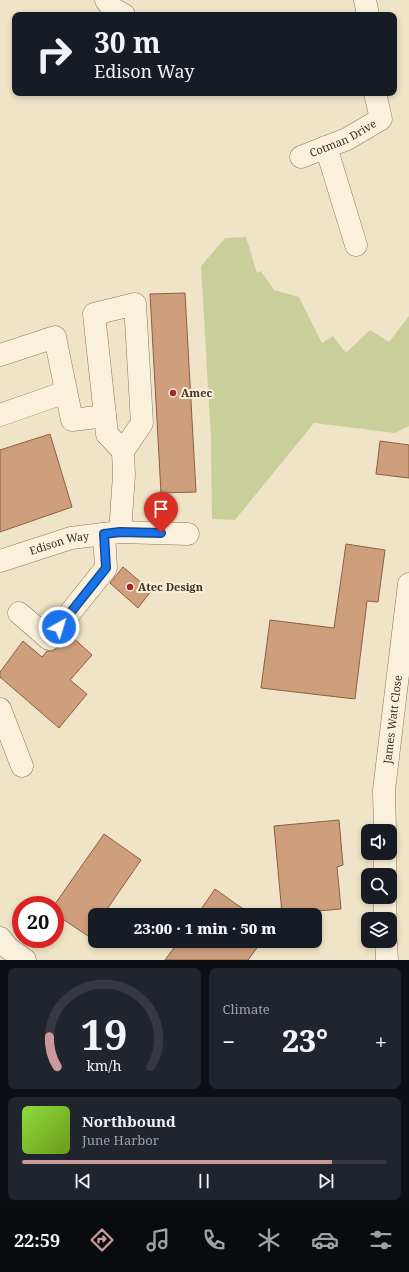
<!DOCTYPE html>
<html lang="en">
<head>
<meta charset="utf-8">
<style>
	:root { --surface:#171b24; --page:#20242c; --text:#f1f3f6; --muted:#9ea1a6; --line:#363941; --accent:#cc999b }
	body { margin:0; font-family:"Noto Serif",serif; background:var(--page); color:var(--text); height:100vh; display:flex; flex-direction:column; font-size:15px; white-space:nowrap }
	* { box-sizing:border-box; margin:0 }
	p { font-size:13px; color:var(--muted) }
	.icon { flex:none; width:22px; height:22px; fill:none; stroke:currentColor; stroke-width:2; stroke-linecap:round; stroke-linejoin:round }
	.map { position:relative; height:960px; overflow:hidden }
	.panel { display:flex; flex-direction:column; gap:8px; padding:8px; background:#0d0f14; flex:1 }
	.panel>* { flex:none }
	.banner { position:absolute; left:12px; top:12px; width:385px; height:84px; border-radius:8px; box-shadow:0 2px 6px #0003; background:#171b24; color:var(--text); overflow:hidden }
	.fabs { position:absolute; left:361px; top:824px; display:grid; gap:8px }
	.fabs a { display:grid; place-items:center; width:36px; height:36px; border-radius:8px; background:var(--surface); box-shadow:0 2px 6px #0003; font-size:20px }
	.speed { position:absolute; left:12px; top:896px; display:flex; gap:8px; font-size:20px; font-weight:700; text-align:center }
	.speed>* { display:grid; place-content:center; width:52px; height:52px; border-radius:50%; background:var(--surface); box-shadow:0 2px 6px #0003; line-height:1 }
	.speed .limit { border:6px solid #d22; background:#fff; color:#111 }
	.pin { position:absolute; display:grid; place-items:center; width:34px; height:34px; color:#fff; margin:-41px -17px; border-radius:50% 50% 50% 0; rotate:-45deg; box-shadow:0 0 4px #0007 }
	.pin .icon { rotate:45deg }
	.me { position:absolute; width:44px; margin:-22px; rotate:39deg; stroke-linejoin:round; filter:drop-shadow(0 0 3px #0008) }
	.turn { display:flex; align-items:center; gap:14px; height:84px; padding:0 16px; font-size:18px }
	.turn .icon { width:52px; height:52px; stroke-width:2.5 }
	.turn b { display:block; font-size:28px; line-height:34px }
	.big { font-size:30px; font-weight:800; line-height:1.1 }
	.panel .tile { flex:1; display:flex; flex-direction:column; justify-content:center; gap:6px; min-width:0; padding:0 14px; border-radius:8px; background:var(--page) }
	.panel .dial { align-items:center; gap:0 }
	.dial svg { height:104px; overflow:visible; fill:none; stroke:var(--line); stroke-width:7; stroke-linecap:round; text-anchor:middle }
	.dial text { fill:var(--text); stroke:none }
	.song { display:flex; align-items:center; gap:12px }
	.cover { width:48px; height:48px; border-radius:6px; background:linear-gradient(135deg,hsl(90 70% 55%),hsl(80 70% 35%)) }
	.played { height:4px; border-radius:2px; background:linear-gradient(90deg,var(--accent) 85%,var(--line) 85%) }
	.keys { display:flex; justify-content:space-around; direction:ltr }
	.heat { display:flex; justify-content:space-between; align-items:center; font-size:22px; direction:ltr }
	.panel .tiles { flex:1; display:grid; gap:8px; grid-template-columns:1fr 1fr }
	.tile:last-child { grid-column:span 2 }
	.trip { position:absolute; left:88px; top:908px; width:234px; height:40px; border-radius:8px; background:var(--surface); box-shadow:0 2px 6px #0003; font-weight:800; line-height:40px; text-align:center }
	.dock { display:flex; height:64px; justify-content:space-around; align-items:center; background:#090b0e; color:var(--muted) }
	.dock .icon { width:28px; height:28px }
	.dock .on { color:var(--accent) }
	.dock b { font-size:18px; color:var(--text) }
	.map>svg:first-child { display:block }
</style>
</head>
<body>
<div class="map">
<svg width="409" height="960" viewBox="0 0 409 960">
	<rect width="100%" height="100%" fill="#f0e4c8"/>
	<polygon fill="#c9cf9b" points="246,237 257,273 261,271 274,290 299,297 322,343 333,336 346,353 370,330 389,342 409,316 409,426 395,433 314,423 235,520 212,519 211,439 201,266 225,238"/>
	<g fill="#cf9f7d" stroke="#8d5f41">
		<polygon points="185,293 196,492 161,493 150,294"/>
		<polygon points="50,434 72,507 0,532 0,450"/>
		<polygon points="380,441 409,445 409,478 376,474"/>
		<polygon points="346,544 385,550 378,602 367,601 355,699 261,688 270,620 334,628"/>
		<polygon points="123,567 151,591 138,608 110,583"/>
		<polygon points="69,634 92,655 70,680 87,694 59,728 0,677 0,672 23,641 42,657 47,651 53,651 58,647"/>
		<polygon points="339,820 343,865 337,867 341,909 282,914 274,826"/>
		<polygon points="104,834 141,860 103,915 95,915 95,926 88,936 55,914 55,904"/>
		<polygon points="215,889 236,904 253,915 197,915"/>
		<polygon points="179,941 262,941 248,960 165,960"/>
	</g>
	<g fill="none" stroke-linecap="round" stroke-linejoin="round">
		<defs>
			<g id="minor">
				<polyline points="106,0 112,8 124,15"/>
				<polyline points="365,0 368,15"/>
				<polyline points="326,147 356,245"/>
				<path id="s1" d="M 301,157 L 347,139 L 381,119 L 375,93"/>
				<polyline points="0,355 55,337 72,420 105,416 94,314 135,304 142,423 123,451 124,475 120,532"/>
				<polyline points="0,415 66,392"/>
				<polyline points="105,416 107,434 123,451"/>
				<path id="s2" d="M 0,561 L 71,538 L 120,532 L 188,534"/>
				<polyline points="19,613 49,639 106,568 104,534"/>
				<polyline points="0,709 22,766"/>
				<path id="s3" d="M 385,831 L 384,790 L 409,584"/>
				<polyline points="385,853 385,875"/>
				<polyline points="385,897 385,919"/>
				<polyline points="0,938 8,948 25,960"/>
				<polyline points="386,941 387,960"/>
			</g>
		</defs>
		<use href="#minor" stroke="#8d765c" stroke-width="23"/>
		<use href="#minor" stroke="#faf1dc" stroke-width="22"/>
	</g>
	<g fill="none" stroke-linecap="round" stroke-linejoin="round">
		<defs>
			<polyline id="route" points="59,627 106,568 104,534 120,532 161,533"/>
		</defs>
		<use href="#route" stroke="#114b97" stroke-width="10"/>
		<use href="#route" stroke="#1a73e8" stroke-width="7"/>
	</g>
	<g fill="#9e2a2b" stroke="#f7eed8" stroke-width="1.5">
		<circle cx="173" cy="393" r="4"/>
		<circle cx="130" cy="587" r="4"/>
	</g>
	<g text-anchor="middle" stroke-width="4" stroke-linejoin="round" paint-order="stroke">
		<g font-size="11" fill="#3d2e20" stroke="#f7eed8">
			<text dy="4" stroke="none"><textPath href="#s1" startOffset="46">Cotman Drive</textPath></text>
			<text dy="4" stroke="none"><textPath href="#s2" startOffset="62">Edison Way</textPath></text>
			<text dy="4" stroke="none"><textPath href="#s3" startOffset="112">James Watt Close</textPath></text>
		</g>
		<g font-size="11" font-weight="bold" fill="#3d2e20" stroke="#f7eed8" text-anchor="start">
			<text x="181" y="397">Amec</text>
			<text x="138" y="591">Atec Design</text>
		</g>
	</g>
</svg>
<div class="fabs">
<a><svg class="icon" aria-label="sound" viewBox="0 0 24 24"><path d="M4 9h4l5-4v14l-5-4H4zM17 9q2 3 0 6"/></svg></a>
<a><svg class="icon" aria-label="search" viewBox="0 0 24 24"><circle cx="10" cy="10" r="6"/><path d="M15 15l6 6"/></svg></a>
<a><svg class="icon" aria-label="layers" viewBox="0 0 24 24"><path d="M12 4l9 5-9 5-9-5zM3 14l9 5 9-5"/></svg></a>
</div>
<div class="speed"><div class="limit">20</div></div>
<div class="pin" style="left:161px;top:533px;background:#d93025"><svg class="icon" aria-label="arrive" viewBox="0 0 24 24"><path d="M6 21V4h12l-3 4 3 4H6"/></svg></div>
<svg class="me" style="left:59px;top:627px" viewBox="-20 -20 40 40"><circle r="17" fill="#1a73e8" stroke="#fff" stroke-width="3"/><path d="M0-11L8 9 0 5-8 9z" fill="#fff"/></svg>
<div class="trip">23:00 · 1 min · 50 m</div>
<div class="banner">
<div class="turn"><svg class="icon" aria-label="right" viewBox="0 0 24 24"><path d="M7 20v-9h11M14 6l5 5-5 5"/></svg><div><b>30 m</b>Edison Way</div></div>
</div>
</div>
<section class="panel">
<div class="tiles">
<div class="tile dial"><svg viewBox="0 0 100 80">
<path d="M14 69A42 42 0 1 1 86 69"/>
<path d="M14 69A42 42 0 0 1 8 46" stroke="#cc999b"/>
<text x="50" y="56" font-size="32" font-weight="700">19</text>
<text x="50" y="72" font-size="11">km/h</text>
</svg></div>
<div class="tile"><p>Climate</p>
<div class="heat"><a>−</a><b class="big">23°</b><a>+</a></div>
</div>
<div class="tile">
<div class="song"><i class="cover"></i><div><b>Northbound</b><p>June Harbor</p></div></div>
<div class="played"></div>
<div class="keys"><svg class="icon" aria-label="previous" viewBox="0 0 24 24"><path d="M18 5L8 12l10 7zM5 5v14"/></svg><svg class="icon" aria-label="pause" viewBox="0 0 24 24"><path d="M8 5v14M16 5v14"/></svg><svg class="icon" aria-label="next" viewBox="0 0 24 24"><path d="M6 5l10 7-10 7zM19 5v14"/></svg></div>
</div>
</div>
</section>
<nav class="dock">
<b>22:59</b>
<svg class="icon on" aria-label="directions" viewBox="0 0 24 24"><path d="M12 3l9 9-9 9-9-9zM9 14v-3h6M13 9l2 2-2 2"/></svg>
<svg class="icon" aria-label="music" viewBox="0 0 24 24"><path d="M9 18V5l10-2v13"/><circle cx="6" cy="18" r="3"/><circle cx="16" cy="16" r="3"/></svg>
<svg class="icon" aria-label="phone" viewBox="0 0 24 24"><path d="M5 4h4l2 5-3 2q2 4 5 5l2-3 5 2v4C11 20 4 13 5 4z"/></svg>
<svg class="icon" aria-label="climate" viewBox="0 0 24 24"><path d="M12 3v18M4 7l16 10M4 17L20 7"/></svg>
<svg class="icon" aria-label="car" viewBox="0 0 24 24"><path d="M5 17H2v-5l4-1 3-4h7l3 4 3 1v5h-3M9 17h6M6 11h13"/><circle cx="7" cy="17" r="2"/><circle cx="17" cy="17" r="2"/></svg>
<svg class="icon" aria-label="filters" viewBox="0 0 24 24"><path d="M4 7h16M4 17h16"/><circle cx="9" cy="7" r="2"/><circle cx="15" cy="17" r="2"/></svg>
</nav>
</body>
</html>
